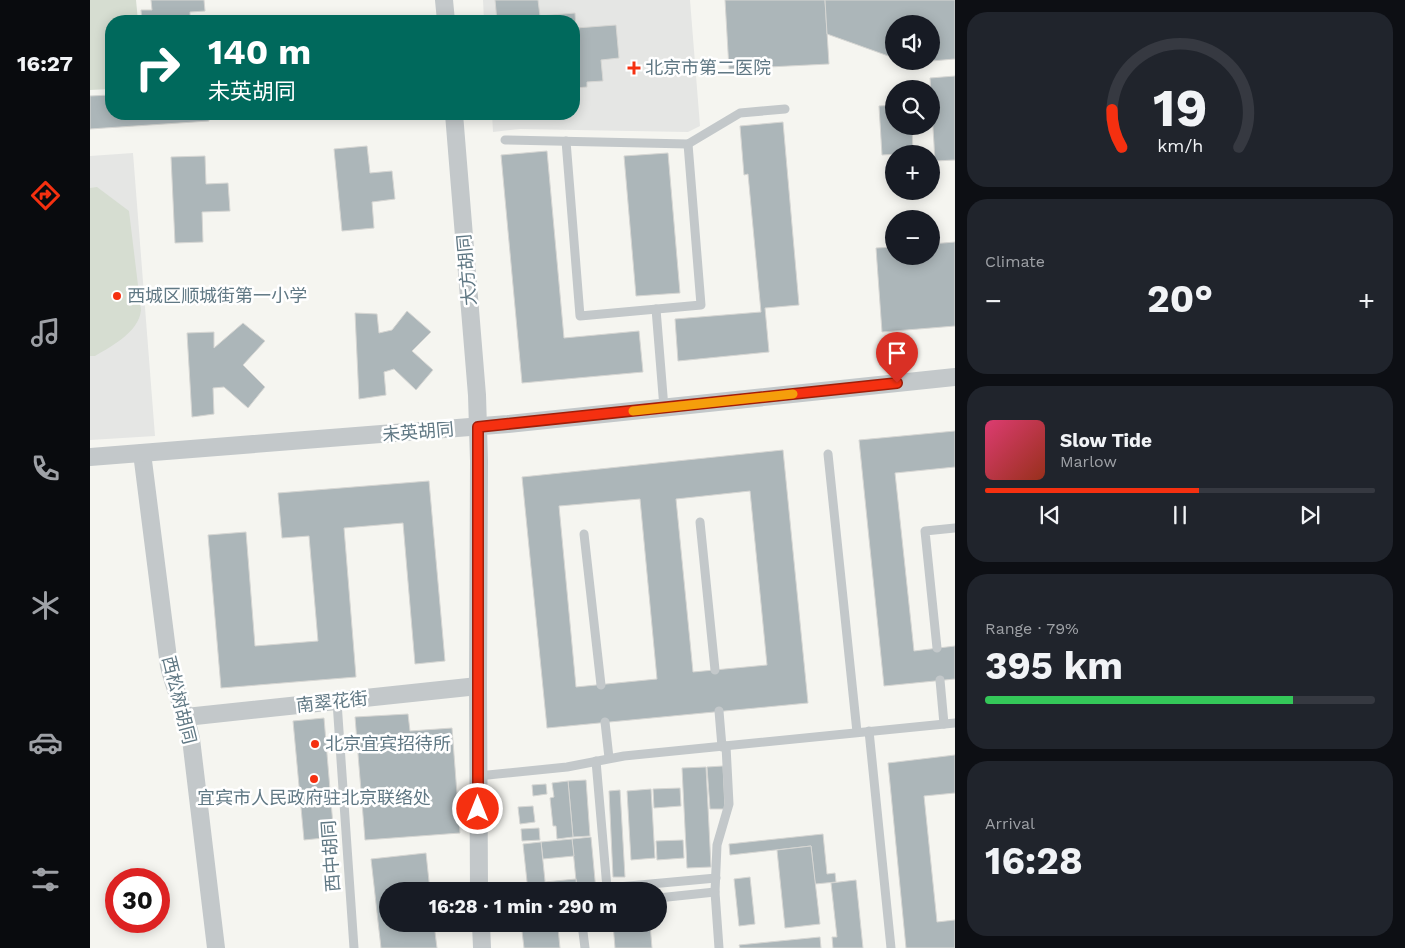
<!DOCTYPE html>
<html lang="en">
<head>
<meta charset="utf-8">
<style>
	:root { --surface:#171b24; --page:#20242c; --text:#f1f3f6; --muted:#9ea1a6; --line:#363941; --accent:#f53010 }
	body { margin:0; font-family:"Work Sans","Noto Sans SC",sans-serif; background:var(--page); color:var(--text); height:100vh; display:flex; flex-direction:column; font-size:19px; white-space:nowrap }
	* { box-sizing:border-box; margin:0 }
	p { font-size:16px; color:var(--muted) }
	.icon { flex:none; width:28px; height:28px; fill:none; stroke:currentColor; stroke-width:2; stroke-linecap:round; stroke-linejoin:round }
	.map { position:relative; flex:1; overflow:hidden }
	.drawer { display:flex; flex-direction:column; gap:12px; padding:12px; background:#0d0f14; width:450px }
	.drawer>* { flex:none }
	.top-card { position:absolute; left:15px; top:15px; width:475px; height:105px; border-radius:20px; box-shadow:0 2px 12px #0003; background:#00695c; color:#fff; overflow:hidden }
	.buttons { position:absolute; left:795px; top:15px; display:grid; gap:10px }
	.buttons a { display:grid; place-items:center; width:55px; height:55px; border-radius:50%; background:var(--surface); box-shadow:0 2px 12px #0003; font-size:25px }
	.speed { position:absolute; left:15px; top:868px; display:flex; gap:10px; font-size:25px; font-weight:700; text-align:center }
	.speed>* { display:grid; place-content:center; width:65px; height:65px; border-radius:50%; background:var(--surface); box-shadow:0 2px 12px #0003; line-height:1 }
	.speed .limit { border:8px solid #d22; background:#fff; color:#111 }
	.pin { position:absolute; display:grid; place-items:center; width:42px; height:42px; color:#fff; margin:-51px -21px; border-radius:50% 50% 50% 0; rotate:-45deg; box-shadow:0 0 5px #0007 }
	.pin .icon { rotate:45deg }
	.me { position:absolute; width:55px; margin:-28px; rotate:0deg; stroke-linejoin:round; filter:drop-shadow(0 0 4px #0008) }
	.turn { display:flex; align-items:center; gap:18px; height:105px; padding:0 20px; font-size:22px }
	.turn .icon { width:65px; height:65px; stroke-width:2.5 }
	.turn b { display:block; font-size:35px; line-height:42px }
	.big { font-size:38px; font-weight:700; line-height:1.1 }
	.drawer .widget { flex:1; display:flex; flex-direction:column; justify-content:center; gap:8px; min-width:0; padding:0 18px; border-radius:20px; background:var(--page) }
	.drawer .dial { align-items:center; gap:0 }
	.dial svg { height:130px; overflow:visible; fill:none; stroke:var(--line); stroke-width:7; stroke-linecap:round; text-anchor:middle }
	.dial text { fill:var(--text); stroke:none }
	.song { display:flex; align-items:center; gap:15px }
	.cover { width:60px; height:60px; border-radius:8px; background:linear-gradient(135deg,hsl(340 70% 55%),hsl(10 70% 35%)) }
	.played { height:5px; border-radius:2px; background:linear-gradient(90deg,var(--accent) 55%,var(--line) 55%) }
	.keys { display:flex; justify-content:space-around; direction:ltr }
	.heat { display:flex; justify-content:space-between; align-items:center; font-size:28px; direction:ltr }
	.charge { height:8px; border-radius:4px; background:linear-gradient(90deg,#34c759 79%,var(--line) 0) }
	.trip { position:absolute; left:289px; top:882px; width:288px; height:50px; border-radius:25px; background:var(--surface); box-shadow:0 2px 12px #0003; font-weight:700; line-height:50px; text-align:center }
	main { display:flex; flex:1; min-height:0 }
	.menu { display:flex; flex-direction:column; width:90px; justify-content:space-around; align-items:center; background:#090b0e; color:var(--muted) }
	.menu .icon { width:35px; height:35px }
	.menu .current { color:var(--accent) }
	.menu b { font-size:22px; color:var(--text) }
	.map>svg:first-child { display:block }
</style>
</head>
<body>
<main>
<nav class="menu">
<b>16:27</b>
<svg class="icon current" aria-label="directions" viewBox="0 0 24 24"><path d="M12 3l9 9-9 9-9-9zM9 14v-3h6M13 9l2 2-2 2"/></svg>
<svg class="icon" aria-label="music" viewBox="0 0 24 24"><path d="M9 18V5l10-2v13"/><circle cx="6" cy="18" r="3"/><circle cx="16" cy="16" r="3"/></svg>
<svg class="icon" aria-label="phone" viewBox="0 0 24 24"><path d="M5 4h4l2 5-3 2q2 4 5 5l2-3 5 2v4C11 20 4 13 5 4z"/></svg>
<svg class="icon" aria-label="climate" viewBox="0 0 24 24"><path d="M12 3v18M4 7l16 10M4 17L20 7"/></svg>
<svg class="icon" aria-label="car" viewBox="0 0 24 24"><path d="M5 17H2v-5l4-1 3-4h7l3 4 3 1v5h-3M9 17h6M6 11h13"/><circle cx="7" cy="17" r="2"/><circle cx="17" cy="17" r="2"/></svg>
<svg class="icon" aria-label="filters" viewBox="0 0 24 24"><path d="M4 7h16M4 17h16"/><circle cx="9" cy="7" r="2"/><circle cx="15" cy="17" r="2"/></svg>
</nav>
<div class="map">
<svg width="865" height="948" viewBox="0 0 865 948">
	<rect width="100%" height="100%" fill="#f5f5f0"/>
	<g fill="#e5e6e4">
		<polygon points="393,0 600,0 610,126 598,132 430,129 403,132 402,114 484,114 484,21 394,21"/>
		<polygon points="43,153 65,436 0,440 0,156"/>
	</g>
	<g fill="#d6ddd1">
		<polygon points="0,0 46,0 48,21 21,21 21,89 0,90"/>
		<path d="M 7,187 L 39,211 L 51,310 C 49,332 22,346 5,356 L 0,356 L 0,188 Z"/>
	</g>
	<g fill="#acb6b9" stroke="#d6d6d3" fill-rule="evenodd">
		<polygon points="61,0 114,0 115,11 100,12 100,21 52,21 51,10 62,10"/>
		<polygon points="405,0 448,0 450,16 485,13 486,28 526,25 529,58 511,60 513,81 497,82 497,87 484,88 484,21 407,21"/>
		<polygon points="635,0 735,0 739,64 639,69"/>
		<polygon points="735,0 865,0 865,59 841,61 841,24 804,24 804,58 737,34"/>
		<polygon points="865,76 865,160 845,161 840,78"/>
		<polygon points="21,95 21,114 118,114 119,121 0,129 0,96"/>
		<polygon points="804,105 804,126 822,126 823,153 792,155 789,106"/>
		<polygon points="693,122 709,305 675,308 679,352 588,361 585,319 671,312 658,174 654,175 650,126"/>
		<polygon points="277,146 280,173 302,171 305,199 282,202 284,228 252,231 244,149"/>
		<polygon points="457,151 474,338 549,331 553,372 432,383 411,155"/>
		<polygon points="578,153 590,293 546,296 534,156"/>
		<polygon points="115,156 116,184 138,183 140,211 112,212 113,242 85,243 81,157"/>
		<polygon points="865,242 865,326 792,332 786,248 804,247 804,256 841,256 841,244"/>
		<polygon points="317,311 341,332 322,351 343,370 326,390 304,369 294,372 296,395 269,399 265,313 287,314 289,333 302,330"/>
		<polygon points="153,323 175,341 153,365 175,387 158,408 134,387 123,388 124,414 102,417 97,333 124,332 124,348"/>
		<polygon points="865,431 865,467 805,473 824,651 865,646 865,679 794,686 769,440"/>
		<path d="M 693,450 L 718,703 L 457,728 L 432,477 ZM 660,491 L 677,665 L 603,672 L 586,499 ZM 550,499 L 567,679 L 486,687 L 469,506 Z"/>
		<polygon points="339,481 355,661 325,664 313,523 254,528 266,677 131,688 118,535 156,532 165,646 228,641 219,536 192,538 188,493"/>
		<polygon points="318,714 320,731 362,728 370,833 275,840 265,717"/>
		<polygon points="234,718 244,837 214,840 203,721"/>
		<polygon points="865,755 865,793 834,796 847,922 865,920 865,948 816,948 798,763"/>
		<polygon points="633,766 635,809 620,809 617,767"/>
		<polygon points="616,767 621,867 597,868 592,768"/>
		<polygon points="496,780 500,836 483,837 478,781"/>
		<polygon points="478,781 483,837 467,839 466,826 463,826 460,798 464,797 462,783"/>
		<polygon points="456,784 457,794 443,796 442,785"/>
		<polygon points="590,788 591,806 564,808 563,789"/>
		<polygon points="561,789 565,858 541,860 537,791"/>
		<polygon points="530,790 535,877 523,877 519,791"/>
		<polygon points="443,806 445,822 430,824 428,807"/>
		<polygon points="449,828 450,840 432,841 431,829"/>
		<polygon points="733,834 737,874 745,873 746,882 725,884 721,846 640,855 639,844"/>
		<polygon points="501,837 506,891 487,891 482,839"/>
		<polygon points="482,839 484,856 453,859 451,842"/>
		<polygon points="593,840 594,858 567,860 566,841"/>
		<polygon points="451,842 456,891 438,891 433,844"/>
		<polygon points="721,846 730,924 695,928 687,850"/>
		<polygon points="336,853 340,891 298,891 298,924 344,924 347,948 291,948 281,859"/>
		<polygon points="660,877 665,924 649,926 644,879"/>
		<polygon points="486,879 487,891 456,891 455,882"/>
		<polygon points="766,880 773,948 743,948 742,937 747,937 741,883"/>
		<polygon points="523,924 560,924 562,948 525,948"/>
		<polygon points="468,928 470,948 434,948 432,931"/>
		<polygon points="730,937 731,948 650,948 649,945"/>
	</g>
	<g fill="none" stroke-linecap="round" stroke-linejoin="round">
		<g stroke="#c3c8ca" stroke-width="9">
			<polyline points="415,140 598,144 650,113 695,109"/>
			<polyline points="476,141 490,316 611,305 598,144"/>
			<polyline points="566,309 574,408"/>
			<polyline points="738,454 767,732"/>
			<polyline points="610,522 625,670"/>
			<polyline points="494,534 511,685"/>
			<polyline points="847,648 835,531 865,528"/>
			<polyline points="850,680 854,724"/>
			<polyline points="247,702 264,948"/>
			<polyline points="629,711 632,747"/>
			<polyline points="515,722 519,758"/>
			<polyline points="779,731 801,948"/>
			<polyline points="506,761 517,888 626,878"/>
			<polyline points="388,776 477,767 534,756 865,723"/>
			<polyline points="568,898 625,892"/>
			<polyline points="492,924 495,948"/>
			<polyline points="629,948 625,892 627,845 639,804 636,746"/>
		</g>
		<g stroke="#c3c8ca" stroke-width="18">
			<polyline points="354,0 356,21"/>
			<polyline points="364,114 387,395 389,461 388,686 389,891"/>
			<path d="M 52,453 L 79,666 C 85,691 96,714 101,739 L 126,948"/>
			<polyline points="0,457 418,424 865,377"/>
			<polyline points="96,717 388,686"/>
			<polyline points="391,924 392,948"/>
		</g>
	</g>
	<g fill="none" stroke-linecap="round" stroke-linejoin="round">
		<defs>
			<polyline id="route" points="388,809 388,427 807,383"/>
		</defs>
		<use href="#route" stroke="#9f1f0a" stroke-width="12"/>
		<use href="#route" stroke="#f53010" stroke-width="9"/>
		<polyline stroke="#f59e0b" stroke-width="9" points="543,411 703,394"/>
	</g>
	<g fill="#f53010" stroke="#fff" stroke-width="2">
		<path d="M541.5 60.5h5v5h5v5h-5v5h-5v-5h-5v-5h5z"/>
		<circle cx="27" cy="296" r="5"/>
		<circle cx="225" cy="744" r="5"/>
		<circle cx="224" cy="779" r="5"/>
	</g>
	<g text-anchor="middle" stroke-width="5" stroke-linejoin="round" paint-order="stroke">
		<g font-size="18" fill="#607884" stroke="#fff" text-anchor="start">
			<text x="555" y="74">北京市第二医院</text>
			<text x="37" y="302">西城区顺城街第一小学</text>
			<text x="235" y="750">北京宜宾招待所</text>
			<text x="224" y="804" text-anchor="middle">宜宾市人民政府驻北京联络处</text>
		</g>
		<g font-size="18" fill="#607884" stroke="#fff">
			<text transform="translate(377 270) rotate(-95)" y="6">大方胡同</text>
			<text transform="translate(328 432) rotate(-5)" y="6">未英胡同</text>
			<text transform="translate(89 700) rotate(76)" y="6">西松树胡同</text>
			<text transform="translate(242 702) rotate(-6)" y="6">南翠花街</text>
			<text transform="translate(241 856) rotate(-94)" y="6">西中胡同</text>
		</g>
	</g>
</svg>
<div class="buttons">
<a><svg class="icon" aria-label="sound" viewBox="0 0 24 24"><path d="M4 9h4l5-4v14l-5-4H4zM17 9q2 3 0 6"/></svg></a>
<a><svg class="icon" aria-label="search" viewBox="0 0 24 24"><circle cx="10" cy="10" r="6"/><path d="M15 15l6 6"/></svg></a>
<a>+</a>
<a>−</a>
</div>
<div class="speed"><div class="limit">30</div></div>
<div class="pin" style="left:807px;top:383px;background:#d93025"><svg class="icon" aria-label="arrive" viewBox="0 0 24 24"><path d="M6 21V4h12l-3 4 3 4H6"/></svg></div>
<svg class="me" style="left:388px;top:809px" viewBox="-20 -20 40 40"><circle r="17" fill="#f53010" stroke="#fff" stroke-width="3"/><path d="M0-11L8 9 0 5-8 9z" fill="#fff"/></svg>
<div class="trip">16:28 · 1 min · 290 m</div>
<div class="top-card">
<div class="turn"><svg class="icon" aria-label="right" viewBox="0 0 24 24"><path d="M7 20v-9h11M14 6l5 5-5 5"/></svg><div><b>140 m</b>未英胡同</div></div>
</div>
</div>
<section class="drawer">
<div class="widget dial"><svg viewBox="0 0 100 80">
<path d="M14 69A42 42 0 1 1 86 69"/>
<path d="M14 69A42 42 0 0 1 8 46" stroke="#f53010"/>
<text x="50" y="56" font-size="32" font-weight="700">19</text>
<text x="50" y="72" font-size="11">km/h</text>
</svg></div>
<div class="widget"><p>Climate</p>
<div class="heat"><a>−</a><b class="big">20°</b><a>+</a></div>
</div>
<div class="widget">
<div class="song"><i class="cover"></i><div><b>Slow Tide</b><p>Marlow</p></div></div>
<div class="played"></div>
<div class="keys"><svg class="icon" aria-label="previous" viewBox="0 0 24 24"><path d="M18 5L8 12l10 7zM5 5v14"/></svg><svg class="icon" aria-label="pause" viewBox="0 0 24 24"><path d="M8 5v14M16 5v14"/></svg><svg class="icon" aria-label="next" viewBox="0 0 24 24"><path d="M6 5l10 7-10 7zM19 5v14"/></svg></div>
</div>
<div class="widget"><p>Range · 79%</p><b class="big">395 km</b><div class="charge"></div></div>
<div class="widget"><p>Arrival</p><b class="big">16:28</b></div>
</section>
</main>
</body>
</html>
